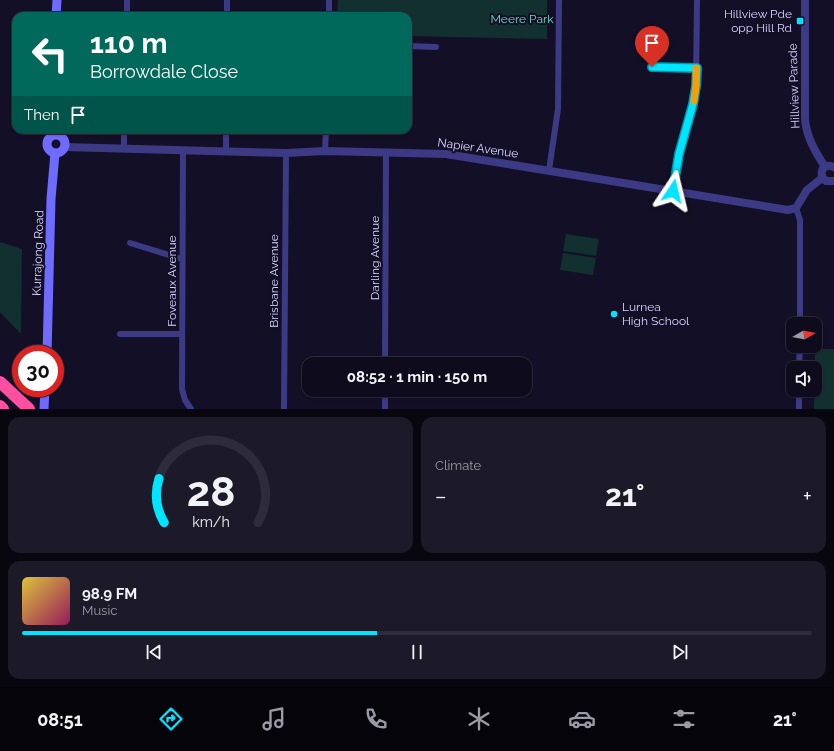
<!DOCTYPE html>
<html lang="en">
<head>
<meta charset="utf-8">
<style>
	:root { --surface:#0e0b1c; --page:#1c1929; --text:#f1f3f6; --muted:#9b9ba3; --line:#2e2b3b; --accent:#00e5ff }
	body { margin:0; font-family:Raleway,sans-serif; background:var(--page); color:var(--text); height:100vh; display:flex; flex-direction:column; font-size:15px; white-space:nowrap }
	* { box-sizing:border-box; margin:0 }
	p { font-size:13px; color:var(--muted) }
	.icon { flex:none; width:22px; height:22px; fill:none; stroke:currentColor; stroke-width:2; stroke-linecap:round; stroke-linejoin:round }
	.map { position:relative; height:409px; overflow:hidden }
	.side { display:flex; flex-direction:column; gap:8px; padding:8px; background:#08060f; flex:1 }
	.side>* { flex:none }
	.top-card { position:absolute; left:12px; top:12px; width:400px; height:122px; border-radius:12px; box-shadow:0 1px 3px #0004,0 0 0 1px var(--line); background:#00695c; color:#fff; overflow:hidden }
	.needle { width:26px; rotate:81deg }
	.buttons { position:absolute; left:786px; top:317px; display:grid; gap:8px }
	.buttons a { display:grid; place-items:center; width:36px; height:36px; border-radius:8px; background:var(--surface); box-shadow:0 1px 3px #0004,0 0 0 1px var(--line); font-size:20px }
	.speed { position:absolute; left:12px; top:345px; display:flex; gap:8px; font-size:20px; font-weight:700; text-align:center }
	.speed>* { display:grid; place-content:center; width:52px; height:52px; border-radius:50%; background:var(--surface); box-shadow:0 1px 3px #0004,0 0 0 1px var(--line); line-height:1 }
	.speed .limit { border:6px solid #d22; background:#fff; color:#111 }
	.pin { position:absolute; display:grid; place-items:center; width:34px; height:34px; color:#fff; margin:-41px -17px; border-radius:50% 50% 50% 0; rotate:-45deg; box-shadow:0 0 4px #0007 }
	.pin .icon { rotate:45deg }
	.me { position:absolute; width:44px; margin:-22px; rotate:10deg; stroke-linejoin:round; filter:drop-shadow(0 0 3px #0008) }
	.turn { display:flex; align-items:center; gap:14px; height:84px; padding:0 12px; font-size:18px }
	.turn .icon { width:52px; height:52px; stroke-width:2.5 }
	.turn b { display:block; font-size:28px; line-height:34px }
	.then { display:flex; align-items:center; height:38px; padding:0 12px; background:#0003; gap:8px; font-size:15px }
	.big { font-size:30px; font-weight:700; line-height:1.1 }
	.side .card { flex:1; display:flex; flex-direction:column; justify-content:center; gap:6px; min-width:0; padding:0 14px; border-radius:12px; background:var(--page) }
	.side .dial { align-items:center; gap:0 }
	.dial svg { height:104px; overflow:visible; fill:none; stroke:var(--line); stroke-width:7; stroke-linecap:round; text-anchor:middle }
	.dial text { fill:var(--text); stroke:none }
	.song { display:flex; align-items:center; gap:12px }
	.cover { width:48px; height:48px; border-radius:6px; background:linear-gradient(135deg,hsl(50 70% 55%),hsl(330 70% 35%)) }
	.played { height:4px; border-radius:2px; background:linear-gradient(90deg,var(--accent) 45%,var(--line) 45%) }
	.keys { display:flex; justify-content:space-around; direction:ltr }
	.heat { display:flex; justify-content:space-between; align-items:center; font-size:22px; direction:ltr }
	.side .tiles { flex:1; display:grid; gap:8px; grid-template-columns:1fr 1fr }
	.card:last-child { grid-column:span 2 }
	.trip { position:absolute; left:302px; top:357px; width:230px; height:40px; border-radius:12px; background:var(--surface); box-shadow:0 1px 3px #0004,0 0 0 1px var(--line); font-weight:700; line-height:40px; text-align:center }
	.tabs { display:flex; height:64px; justify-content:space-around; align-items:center; background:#06040b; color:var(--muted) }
	.tabs .icon { width:28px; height:28px }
	.tabs .selected { color:var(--accent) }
	.tabs b { font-size:18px; color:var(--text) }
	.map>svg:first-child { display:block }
</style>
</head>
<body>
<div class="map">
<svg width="834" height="409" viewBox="0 0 834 409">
	<rect width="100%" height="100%" fill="#130f26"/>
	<g fill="#12302f">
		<polygon points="338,0 547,0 547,39 408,36 408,16 337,16"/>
		<polygon points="566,234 599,239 596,256 563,251"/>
		<polygon points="0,242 22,249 21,334 0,312"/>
		<polygon points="563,253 596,258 593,275 560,270"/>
		<polygon points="815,349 834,349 834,409 814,409"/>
	</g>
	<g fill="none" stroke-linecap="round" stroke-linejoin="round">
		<g stroke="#3d3a85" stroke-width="6">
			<polyline points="127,16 127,0"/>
			<polyline points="227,16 227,0"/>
			<polyline points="329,16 329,0"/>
			<polyline points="408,46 436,47"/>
			<polyline points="652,67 697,68"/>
			<polyline points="124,149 124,130"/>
			<polyline points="183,150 182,389 185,400 191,409"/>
			<polyline points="226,151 226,130"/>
			<polyline points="325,151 326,130"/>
			<polyline points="549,170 558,109 559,0"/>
			<polyline points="673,191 679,154 693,104 696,85 697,0"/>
			<polyline points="796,208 800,220 800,324"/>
			<polyline points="130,243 182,259"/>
			<polyline points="120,334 182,334"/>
			<polyline points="385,364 386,153"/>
			<polyline points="799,368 800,346"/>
			<polyline points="385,390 385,409"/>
			<polyline points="284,409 286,153"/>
			<polyline points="799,409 799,390"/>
		</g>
		<g stroke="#3d3a85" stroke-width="8">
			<path d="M 805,0 L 805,120 C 807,138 815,151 825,167"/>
			<polyline points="64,147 286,153 325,151 446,154 788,210 796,208 807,190 822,178"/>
			<path d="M 834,167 C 823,162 817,174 826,181 L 834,181"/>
		</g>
		<g stroke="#6f6bff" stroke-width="9">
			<polyline points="56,16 57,0"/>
			<circle cx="56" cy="144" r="9"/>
			<polyline points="47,354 51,199 55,153"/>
			<polyline points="44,409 45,388"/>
		</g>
		<g stroke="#ff4fa3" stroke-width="12">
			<polyline points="0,382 29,409"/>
			<polyline points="0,406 3,409"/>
		</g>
	</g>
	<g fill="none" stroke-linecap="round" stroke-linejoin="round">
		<defs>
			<polyline id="route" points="652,67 697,68 696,86 693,104 679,154 673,191"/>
		</defs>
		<use href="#route" stroke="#0095a6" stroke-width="10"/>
		<use href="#route" stroke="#00e5ff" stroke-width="7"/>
		<polyline stroke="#f59e0b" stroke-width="7" points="694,101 696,86 696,68"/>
	</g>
	<g fill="#00e5ff" stroke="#130f26" stroke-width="1.5">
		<rect x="796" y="17" width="8" height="8" rx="2"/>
		<circle cx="614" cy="314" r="4"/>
	</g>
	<g text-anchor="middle" stroke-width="4" stroke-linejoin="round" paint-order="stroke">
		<g font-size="12" fill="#d9d4ff" stroke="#130f26" text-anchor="end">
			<text x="792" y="18">Hillview Pde<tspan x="792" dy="14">opp Hill Rd</tspan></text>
			<text x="622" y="311" text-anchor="start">Lurnea<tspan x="622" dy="14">High School</tspan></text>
		</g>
		<g font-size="12" fill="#5fe0c0" stroke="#130f26">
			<text x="522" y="23">Meere Park</text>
		</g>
		<g font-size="12" fill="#d9d4ff" stroke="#130f26">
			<text transform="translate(794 86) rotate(-92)" y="4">Hillview Parade</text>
			<text transform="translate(478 148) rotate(8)" y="4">Napier Avenue</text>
			<text transform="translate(38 253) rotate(-88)" y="4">Kurrajong Road</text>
			<text transform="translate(375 258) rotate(-90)" y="4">Darling Avenue</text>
			<text transform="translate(172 281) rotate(-90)" y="4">Foveaux Avenue</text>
			<text transform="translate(274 281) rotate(-90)" y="4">Brisbane Avenue</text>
		</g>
	</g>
</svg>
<div class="buttons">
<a><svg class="needle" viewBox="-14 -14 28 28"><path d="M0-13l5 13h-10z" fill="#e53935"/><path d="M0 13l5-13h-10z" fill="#9b9ba3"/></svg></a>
<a><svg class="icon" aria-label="sound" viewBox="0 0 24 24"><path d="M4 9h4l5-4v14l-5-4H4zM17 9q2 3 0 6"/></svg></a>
</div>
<div class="speed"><div class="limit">30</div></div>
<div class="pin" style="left:652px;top:67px;background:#d93025"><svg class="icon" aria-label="arrive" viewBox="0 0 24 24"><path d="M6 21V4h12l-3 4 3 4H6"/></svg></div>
<svg class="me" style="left:673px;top:191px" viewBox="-20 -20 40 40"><path d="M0-17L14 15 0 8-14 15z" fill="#00e5ff" stroke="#fff" stroke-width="4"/></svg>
<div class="trip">08:52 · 1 min · 150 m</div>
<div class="top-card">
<div class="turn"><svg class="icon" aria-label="left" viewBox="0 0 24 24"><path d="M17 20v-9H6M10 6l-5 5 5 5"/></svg><div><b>110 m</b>Borrowdale Close</div></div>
<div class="then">Then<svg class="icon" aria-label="arrive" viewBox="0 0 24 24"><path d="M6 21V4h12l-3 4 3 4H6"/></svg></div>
</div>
</div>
<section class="side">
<div class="tiles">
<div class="card dial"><svg viewBox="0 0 100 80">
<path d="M14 69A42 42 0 1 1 86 69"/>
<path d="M14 69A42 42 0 0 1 10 35" stroke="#00e5ff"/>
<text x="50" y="56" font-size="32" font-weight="700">28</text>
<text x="50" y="72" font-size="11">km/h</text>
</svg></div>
<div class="card"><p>Climate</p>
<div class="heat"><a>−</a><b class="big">21°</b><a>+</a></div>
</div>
<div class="card">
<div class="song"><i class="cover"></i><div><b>98.9 FM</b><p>Music</p></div></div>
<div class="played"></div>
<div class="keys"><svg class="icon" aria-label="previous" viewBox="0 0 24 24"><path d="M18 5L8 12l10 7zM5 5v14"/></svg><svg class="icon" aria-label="pause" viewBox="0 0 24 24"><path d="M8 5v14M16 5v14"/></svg><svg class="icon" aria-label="next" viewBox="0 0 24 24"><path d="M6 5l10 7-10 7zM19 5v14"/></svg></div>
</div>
</div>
</section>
<nav class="tabs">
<b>08:51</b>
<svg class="icon selected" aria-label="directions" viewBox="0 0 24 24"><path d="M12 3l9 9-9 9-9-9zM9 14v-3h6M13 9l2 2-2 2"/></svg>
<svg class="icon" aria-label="music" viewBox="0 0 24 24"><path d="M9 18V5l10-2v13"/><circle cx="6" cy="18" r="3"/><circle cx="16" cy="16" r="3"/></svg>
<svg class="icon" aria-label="phone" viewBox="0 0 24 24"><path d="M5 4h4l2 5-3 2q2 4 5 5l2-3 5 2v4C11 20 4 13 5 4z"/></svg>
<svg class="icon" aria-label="climate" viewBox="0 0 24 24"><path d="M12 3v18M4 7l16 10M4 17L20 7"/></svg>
<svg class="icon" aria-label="car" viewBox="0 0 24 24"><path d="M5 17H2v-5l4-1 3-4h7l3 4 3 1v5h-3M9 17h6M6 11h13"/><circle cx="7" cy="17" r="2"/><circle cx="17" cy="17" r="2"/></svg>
<svg class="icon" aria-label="filters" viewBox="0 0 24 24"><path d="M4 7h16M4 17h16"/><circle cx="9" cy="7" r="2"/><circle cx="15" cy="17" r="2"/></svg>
<b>21°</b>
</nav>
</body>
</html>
